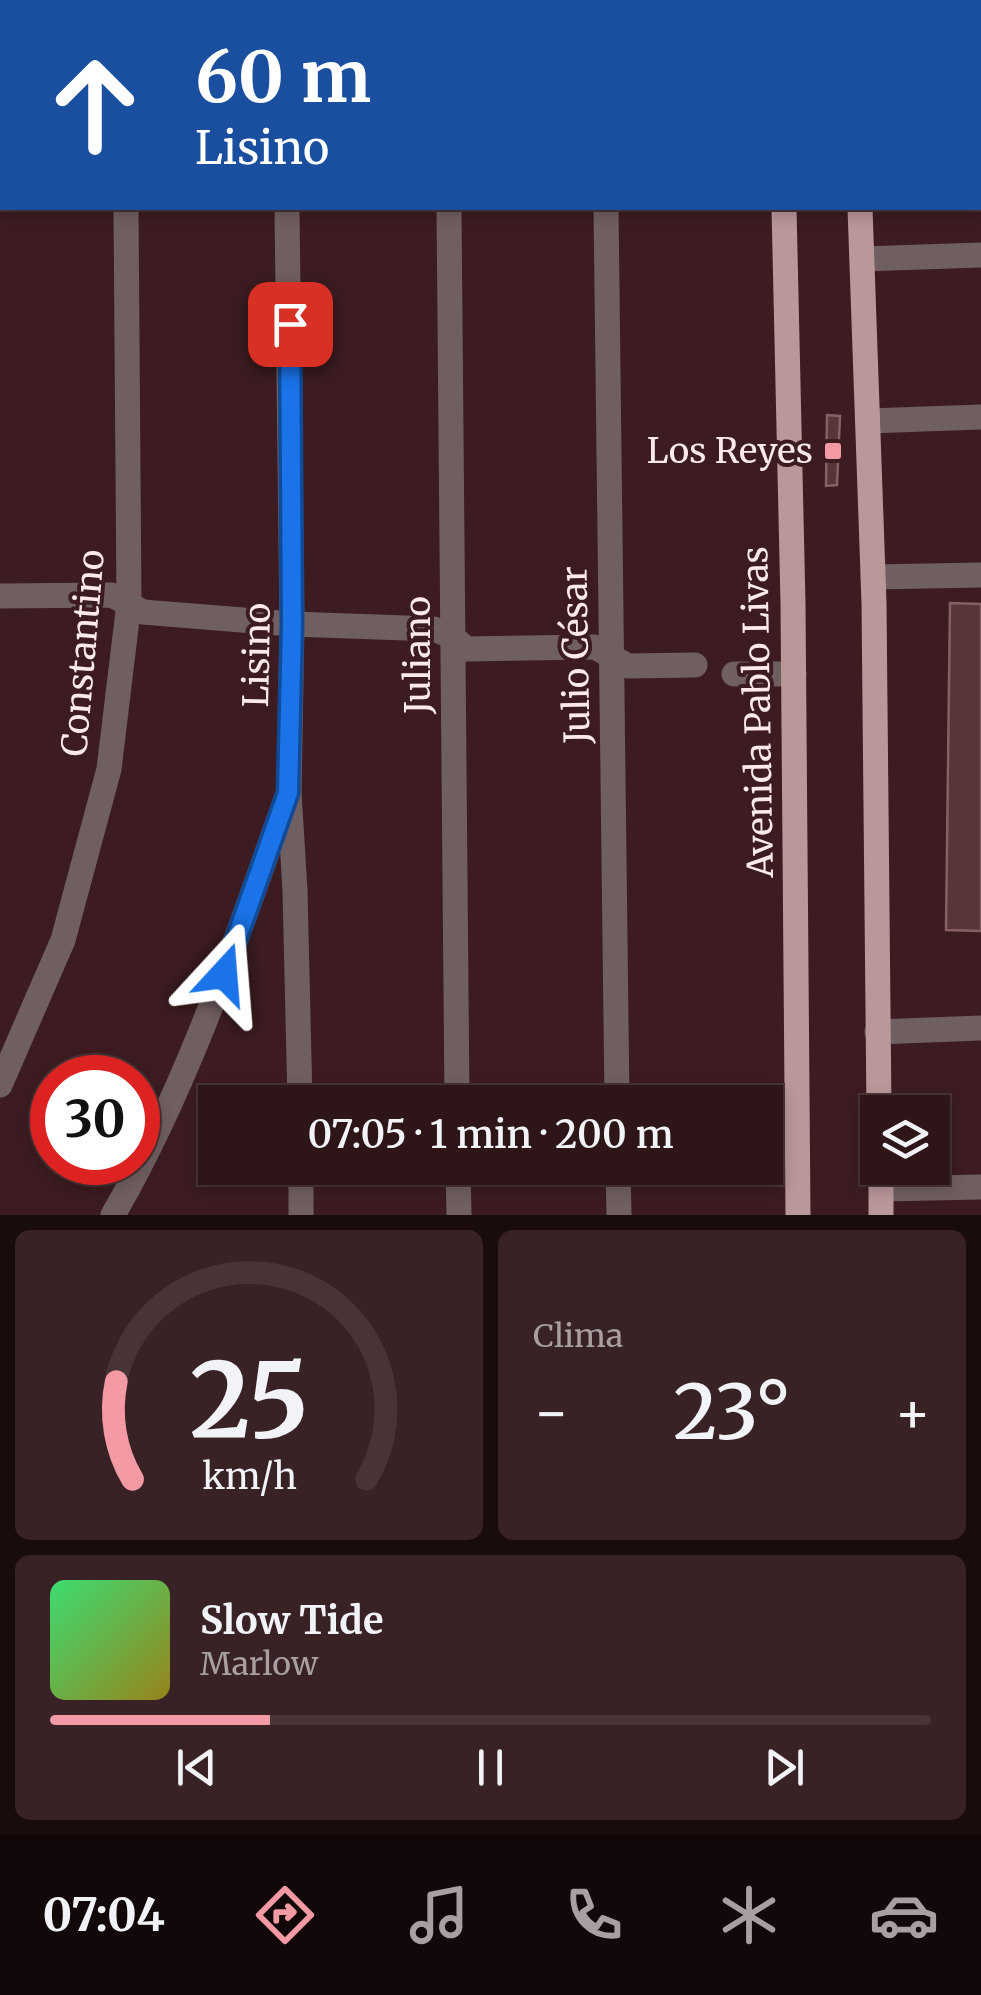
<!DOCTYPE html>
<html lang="es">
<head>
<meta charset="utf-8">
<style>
	:root { --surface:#2d1518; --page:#392225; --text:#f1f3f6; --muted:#a79fa2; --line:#483437; --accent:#f49aa4 }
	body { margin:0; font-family:Merriweather,serif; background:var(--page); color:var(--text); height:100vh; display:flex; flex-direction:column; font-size:38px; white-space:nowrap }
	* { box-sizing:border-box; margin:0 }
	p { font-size:32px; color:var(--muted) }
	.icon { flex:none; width:55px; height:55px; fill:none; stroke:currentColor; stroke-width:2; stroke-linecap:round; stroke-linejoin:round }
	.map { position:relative; height:1215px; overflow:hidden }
	.panel { display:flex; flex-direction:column; gap:15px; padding:15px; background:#190c0d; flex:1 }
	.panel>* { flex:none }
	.top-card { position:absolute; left:0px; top:0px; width:982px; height:210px; box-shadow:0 5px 15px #0003,0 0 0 2px var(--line); background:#1a4fa0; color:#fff; overflow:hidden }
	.buttons { position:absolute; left:860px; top:1095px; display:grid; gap:20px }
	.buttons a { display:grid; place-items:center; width:90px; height:90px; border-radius:0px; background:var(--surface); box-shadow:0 5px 15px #0003,0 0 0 2px var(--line); font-size:50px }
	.speed { position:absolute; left:30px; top:1055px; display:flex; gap:20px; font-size:50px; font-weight:700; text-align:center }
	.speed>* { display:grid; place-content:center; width:130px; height:130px; border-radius:50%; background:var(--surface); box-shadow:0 5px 15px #0003,0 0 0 2px var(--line); line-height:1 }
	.speed .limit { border:15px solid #d22; background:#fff; color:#111 }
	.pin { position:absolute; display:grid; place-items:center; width:85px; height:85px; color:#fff; margin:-42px; border-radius:20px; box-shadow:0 5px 15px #0006 }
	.me { position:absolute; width:110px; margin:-55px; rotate:19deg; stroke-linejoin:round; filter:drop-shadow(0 0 8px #0008) }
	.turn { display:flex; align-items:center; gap:35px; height:210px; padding:0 30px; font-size:45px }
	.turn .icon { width:130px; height:130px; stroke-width:2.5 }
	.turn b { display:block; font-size:70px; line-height:85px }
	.big { font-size:75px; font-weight:600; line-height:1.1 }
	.panel .tile { flex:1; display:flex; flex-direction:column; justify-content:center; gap:15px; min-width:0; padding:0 35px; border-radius:15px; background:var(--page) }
	.panel .dial { align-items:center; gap:0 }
	.dial svg { height:260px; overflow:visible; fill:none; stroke:var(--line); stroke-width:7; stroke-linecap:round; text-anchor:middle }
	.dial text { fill:var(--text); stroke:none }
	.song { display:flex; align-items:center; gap:30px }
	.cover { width:120px; height:120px; border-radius:15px; background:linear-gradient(135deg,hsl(140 70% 55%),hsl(50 70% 35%)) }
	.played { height:10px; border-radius:5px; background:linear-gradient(90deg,var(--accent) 25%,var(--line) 25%) }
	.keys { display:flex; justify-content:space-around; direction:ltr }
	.heat { display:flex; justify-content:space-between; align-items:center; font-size:55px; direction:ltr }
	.panel .tiles { flex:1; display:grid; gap:15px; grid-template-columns:1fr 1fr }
	.tile:last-child { grid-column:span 2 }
	.trip { position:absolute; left:198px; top:1085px; width:585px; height:100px; border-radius:0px; background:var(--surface); box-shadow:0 5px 15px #0003,0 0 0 2px var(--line); font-weight:600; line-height:100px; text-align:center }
	.dock { display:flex; height:160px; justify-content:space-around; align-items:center; background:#12080a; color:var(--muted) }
	.dock .icon { width:70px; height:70px }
	.dock .on { color:var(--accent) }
	.dock b { font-size:45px; color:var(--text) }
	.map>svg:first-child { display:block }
</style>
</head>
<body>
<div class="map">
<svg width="981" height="1215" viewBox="0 0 981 1215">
	<rect width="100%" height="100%" fill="#3c1c20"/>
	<g fill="#573539" stroke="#866064" stroke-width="2.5">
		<polygon points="827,415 840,416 837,485 826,486"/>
		<polygon points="950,603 981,604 981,931 946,930"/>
	</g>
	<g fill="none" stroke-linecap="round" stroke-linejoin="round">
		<g stroke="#705f61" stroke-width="25">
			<polyline points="343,0 343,2"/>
			<polyline points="465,2 505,0"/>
			<polyline points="980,92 981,92"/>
			<polyline points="0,116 2,116"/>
			<polyline points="287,208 292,624 289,793 295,890 300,1102"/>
			<polyline points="449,208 457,1102"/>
			<polyline points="606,208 617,1102"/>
			<polyline points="862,259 981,255"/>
			<polyline points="868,421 981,417"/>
			<polyline points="873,577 981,575"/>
			<polyline points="0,596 112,595 143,612 292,624 434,629 453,637 466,649 595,647 628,666 695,665"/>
			<polyline points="734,674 794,674"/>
			<polyline points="877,1032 981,1028"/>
			<polyline points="0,1085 63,940 109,769 129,603 126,208"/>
			<polyline points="301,1168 301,1215"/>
			<polyline points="458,1168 459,1215"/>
			<polyline points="618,1168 619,1215"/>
			<polyline points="882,1189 981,1187"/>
			<path d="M 113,1215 C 188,1085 235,943 285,802"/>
		</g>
		<g stroke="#ba9799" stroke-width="25">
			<polyline points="855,0 855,2"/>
			<polyline points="782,2 782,0"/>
			<polyline points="784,208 793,604 798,1215"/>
			<polyline points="860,208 874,603 879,1112"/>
			<polyline points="881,1168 881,1215"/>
		</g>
	</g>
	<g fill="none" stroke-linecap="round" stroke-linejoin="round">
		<defs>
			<polyline id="route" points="224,974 288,793 292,624 290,324"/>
		</defs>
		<use href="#route" stroke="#114b97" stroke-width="25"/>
		<use href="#route" stroke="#1a73e8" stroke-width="18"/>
	</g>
	<rect fill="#f49aa4" stroke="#3c1c20" stroke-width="4" x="823" y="441" width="20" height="20" rx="5"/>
	<g text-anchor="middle" stroke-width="8" stroke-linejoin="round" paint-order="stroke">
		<g font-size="35" fill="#fceaeb" stroke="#3c1c20" text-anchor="end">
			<text x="813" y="463">Los Reyes</text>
		</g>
		<g font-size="35" fill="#fceaeb" stroke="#3c1c20">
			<text transform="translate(83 653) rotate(-85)" y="12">Constantino</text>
			<text transform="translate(257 655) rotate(-89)" y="12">Lisino</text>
			<text transform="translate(418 655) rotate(-90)" y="12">Juliano</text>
			<text transform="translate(576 655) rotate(-91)" y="12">Julio César</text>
			<text transform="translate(758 712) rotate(-91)" y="12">Avenida Pablo Livas</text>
		</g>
	</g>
</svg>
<div class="buttons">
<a><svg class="icon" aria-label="layers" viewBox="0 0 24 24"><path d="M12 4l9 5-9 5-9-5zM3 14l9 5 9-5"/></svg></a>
</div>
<div class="speed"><div class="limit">30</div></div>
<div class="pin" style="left:290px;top:324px;background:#d93025"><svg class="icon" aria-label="arrive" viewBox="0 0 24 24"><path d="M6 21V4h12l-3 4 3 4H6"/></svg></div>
<svg class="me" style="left:224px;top:974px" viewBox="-20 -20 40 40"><path d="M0-17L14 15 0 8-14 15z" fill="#1a73e8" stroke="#fff" stroke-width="4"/></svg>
<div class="trip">07:05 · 1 min · 200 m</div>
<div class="top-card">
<div class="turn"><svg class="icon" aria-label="ahead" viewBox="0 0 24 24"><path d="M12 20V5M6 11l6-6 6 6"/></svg><div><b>60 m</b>Lisino</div></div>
</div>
</div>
<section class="panel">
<div class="tiles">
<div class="tile dial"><svg viewBox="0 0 100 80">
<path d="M14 69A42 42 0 1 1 86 69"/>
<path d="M14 69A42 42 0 0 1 9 39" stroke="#f49aa4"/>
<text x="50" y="56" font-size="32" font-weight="700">25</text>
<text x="50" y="72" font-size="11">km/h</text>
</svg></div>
<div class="tile"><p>Clima</p>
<div class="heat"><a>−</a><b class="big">23°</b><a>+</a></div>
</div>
<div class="tile">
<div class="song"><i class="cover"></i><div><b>Slow Tide</b><p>Marlow</p></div></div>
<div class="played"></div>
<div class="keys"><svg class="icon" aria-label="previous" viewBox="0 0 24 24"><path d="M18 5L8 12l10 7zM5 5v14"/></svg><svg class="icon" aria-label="pause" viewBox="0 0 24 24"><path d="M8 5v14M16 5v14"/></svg><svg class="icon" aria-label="next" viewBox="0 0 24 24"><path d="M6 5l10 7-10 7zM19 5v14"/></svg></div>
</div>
</div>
</section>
<nav class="dock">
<b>07:04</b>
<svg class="icon on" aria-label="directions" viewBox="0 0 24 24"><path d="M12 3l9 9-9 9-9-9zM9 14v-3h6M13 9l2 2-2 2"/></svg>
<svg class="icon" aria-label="music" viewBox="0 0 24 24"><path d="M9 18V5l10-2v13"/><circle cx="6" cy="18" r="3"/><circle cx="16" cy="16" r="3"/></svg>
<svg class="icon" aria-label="phone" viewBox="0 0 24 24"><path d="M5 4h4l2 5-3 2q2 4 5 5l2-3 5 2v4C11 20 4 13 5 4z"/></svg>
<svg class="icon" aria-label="climate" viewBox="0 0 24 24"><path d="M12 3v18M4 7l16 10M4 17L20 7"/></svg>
<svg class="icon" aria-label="car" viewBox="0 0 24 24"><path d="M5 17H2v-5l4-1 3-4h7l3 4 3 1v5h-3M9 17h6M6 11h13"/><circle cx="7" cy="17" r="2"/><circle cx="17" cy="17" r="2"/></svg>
</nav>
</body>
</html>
